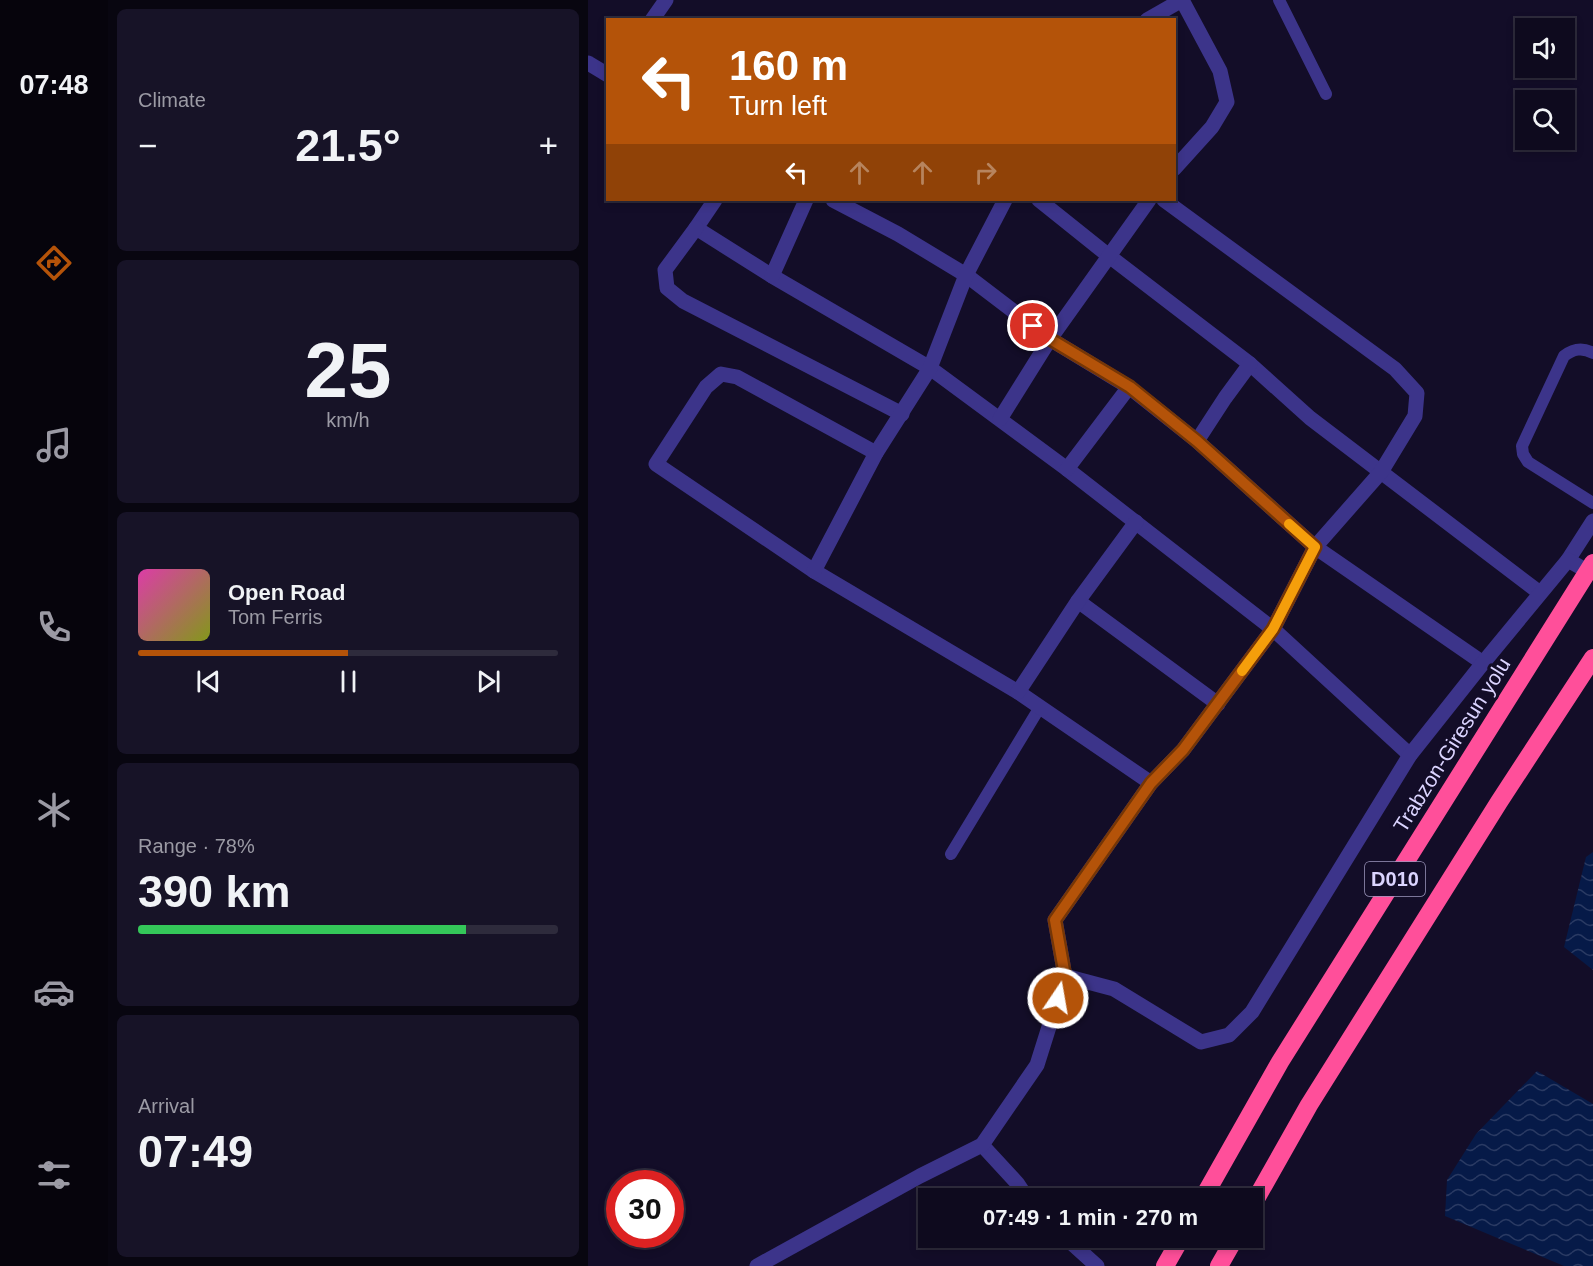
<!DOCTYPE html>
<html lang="en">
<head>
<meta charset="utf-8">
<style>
	:root { --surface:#0e0a1e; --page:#171327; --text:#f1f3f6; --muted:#9b9aa4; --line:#2e2b3c; --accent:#b45309 }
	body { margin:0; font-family:Helvetica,sans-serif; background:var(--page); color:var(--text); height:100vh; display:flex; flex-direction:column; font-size:22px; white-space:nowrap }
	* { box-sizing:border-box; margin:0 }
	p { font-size:20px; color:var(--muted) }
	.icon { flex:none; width:33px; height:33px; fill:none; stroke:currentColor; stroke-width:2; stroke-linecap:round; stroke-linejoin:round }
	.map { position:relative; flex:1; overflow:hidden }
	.panel { display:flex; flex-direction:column; gap:9px; padding:9px; background:#080610; width:480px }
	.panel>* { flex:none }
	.banner { position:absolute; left:18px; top:18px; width:570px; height:183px; border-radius:0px; box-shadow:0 3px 9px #0003,0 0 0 2px var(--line); background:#b45309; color:#fff; overflow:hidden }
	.fabs { position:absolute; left:927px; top:18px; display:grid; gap:12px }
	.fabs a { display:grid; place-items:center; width:60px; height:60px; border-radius:0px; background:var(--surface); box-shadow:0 3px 9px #0003,0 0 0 2px var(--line); font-size:30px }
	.speed { position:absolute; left:18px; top:1170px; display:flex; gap:12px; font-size:30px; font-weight:700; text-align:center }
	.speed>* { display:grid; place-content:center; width:78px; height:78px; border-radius:50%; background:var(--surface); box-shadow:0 3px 9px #0003,0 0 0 2px var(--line); line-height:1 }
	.speed .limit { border:9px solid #d22; background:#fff; color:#111 }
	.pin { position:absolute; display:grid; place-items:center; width:51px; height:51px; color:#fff; margin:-26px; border:3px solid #fff; border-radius:50%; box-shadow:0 2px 6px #0007 }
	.me { position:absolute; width:66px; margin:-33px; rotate:12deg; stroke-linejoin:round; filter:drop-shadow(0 0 4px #0008) }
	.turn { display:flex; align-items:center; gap:21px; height:126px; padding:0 24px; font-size:27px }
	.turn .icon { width:78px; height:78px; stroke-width:2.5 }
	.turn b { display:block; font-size:42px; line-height:51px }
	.lanes { display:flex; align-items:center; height:57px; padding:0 24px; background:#0003; justify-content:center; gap:30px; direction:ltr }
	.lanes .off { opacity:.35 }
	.big { font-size:45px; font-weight:600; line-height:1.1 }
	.panel .card { flex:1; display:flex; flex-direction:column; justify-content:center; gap:9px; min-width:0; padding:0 21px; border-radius:9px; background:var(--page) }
	.panel .dial { align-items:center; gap:0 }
	.dial b { font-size:78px; line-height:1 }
	.song { display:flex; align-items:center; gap:18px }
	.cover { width:72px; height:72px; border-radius:9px; background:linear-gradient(135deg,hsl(320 70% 55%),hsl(70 70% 35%)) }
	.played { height:6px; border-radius:3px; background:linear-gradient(90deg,var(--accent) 50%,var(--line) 50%) }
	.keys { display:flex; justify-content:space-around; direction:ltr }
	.heat { display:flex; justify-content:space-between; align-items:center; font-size:33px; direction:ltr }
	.charge { height:9px; border-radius:4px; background:linear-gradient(90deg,#34c759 78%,var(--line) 0) }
	.trip { position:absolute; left:330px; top:1188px; width:345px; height:60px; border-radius:0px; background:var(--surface); box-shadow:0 3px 9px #0003,0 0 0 2px var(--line); font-weight:600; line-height:60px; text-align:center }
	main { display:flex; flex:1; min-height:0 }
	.tab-bar { display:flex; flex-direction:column; width:108px; justify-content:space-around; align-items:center; background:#06040c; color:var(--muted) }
	.tab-bar .icon { width:42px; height:42px }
	.tab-bar .on { color:var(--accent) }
	.tab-bar b { font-size:27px; color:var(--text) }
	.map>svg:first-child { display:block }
</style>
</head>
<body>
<main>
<nav class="tab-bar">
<b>07:48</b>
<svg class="icon on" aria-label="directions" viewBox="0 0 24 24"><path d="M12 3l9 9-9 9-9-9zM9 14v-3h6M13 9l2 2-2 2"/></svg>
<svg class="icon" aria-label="music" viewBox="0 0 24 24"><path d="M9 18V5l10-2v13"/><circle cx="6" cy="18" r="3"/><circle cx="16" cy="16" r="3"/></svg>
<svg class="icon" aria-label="phone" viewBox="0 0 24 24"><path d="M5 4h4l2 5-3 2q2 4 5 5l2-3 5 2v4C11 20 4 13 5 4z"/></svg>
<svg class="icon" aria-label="climate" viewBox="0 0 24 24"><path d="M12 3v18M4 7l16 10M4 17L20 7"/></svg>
<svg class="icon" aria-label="car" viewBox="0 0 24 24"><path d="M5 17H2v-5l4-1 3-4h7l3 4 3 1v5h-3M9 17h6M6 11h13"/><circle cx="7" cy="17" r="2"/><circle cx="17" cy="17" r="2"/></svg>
<svg class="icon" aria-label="filters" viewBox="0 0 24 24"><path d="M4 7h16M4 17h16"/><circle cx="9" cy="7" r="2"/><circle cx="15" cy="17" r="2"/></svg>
</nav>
<section class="panel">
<div class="card"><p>Climate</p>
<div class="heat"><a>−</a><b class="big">21.5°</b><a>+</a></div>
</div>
<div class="card dial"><b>25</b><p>km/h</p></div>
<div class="card">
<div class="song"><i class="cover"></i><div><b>Open Road</b><p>Tom Ferris</p></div></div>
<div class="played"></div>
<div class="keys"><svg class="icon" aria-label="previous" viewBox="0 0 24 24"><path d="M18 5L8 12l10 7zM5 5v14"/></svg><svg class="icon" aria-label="pause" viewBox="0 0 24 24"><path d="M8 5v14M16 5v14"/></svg><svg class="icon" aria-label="next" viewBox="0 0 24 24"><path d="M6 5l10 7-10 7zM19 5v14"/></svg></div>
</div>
<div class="card"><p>Range · 78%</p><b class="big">390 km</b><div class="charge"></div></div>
<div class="card"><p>Arrival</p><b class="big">07:49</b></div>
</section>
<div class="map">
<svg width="1005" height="1266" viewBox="0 0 1005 1266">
	<defs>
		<pattern id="water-waves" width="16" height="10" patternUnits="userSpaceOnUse" patternTransform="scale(1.5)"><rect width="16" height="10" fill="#061a48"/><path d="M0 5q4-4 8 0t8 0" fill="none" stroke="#2a3a63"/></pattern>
	</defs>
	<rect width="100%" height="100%" fill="#130d28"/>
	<g fill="url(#water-waves)">
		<polygon points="1005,852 1005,970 976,947 998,857"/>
		<polygon points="949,1071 1005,1104 1005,1266 976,1266 857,1216 859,1180 888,1134"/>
	</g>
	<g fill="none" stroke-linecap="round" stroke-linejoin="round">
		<g stroke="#3c348a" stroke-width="12">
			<polyline points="691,0 738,94"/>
			<path d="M 1005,353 C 994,347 985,349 976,356 L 934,446 L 935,454 L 940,462 L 1005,503"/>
			<polyline points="363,854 452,707"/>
		</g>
		<g stroke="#3c348a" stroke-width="15">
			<polyline points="64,20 78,0"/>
			<polyline points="559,20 594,0 632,71 639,102 624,127 586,169"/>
			<polyline points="0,63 20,75"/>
			<polyline points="127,200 108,228 184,276 342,368 479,469 685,629 822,755"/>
			<polyline points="245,200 310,234 378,275 462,339 541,387 609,441 727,547 895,663"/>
			<polyline points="451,200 521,256 662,364 722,418 952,593"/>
			<polyline points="108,228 77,270 79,288 95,301 314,414"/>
			<polyline points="184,276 218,200"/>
			<polyline points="412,419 462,339 561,200"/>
			<polyline points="609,441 637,398 662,364"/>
			<polyline points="288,453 149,377 133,374 118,387 68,464 226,571 430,692 563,783"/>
			<polyline points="479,469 541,387"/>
			<polyline points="980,560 1005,521"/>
			<polyline points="226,571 288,453 342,368 378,275 417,200"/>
			<polyline points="490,601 630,704"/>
			<polyline points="430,692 490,601 548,522"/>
			<polyline points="477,976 467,920 563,783 595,750 685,629 727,547 793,472 827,416 829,393 807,369 576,200"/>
			<polyline points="394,1145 429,1183 439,1198"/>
			<polyline points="478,1238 509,1266"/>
			<polyline points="169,1266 332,1176 394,1145 449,1065 477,976 526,989 613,1042 641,1035 664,1012 822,755 895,663 980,560 999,571"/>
		</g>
		<g stroke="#ff4f9a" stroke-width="18">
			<polyline points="615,1198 692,1062 1005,563"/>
			<polyline points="664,1206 721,1105 911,802 1005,658"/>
			<polyline points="577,1266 593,1238"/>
			<polyline points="631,1266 647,1238"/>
		</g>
	</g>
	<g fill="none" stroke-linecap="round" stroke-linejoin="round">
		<defs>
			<polyline id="route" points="445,326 462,339 542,387 609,441 727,547 685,629 595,750 563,783 467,920 477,976 470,998"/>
		</defs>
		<use href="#route" stroke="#753606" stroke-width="15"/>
		<use href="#route" stroke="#b45309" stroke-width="10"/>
		<polyline stroke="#f59e0b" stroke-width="10" points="654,671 685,629 727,547 701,524"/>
	</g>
	<g text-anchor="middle" stroke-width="6" stroke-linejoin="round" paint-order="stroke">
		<rect fill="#130d28" stroke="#9f98be" stroke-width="1.5" x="777" y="862" width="60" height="34" rx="4.5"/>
		<g font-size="20" font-weight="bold" fill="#dbd4ff">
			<text x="807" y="886">D010</text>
		</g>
		<g font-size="21" fill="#dbd4ff" stroke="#130d28">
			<text transform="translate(864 745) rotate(-58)" y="7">Trabzon-Giresun yolu</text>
		</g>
	</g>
</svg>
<div class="fabs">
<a><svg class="icon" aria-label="sound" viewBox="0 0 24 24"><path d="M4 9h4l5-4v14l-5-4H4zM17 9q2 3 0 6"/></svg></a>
<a><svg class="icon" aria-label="search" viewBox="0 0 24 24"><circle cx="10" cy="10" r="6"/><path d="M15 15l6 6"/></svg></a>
</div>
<div class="speed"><div class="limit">30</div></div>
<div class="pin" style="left:445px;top:326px;background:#d93025"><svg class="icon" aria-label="arrive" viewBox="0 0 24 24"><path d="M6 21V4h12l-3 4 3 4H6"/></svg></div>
<svg class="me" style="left:470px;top:998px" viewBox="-20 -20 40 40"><circle r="17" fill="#b45309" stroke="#fff" stroke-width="3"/><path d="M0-11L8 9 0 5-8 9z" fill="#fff"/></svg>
<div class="trip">07:49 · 1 min · 270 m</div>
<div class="banner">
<div class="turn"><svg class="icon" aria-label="left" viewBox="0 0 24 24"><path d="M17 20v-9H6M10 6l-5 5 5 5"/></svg><div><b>160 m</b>Turn left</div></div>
<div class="lanes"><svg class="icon" aria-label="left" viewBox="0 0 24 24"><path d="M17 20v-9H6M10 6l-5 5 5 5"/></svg><svg class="icon off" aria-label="ahead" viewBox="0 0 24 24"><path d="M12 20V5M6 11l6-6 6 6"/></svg><svg class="icon off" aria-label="ahead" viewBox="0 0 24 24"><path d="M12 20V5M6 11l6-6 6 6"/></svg><svg class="icon off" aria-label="right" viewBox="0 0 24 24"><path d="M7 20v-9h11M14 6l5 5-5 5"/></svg></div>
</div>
</div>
</main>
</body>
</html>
